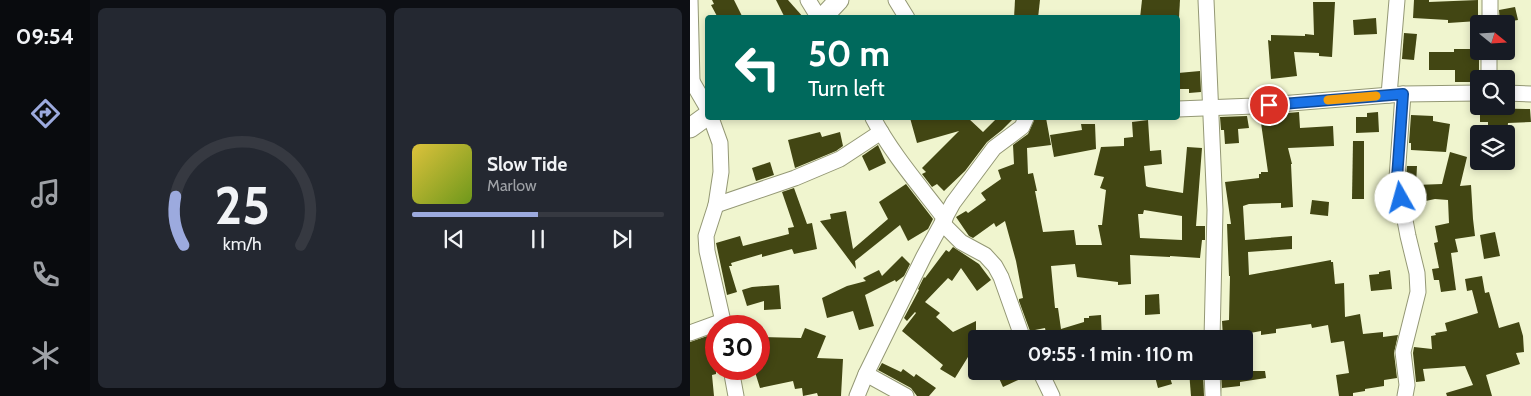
<!DOCTYPE html>
<html lang="en">
<head>
<meta charset="utf-8">
<style>
	:root { --surface:#171b24; --page:#242831; --text:#f1f3f6; --muted:#9ea1a6; --line:#363941; --accent:#9caade }
	body { margin:0; font-family:Cabin,sans-serif; background:var(--page); color:var(--text); height:100vh; display:flex; flex-direction:column; font-size:19px; white-space:nowrap }
	* { box-sizing:border-box; margin:0 }
	p { font-size:16px; color:var(--muted) }
	.icon { flex:none; width:28px; height:28px; fill:none; stroke:currentColor; stroke-width:2; stroke-linecap:round; stroke-linejoin:round }
	.map { position:relative; flex:1; overflow:hidden }
	.details { display:flex; flex-direction:column; gap:8px; padding:8px; background:#0d0f14; width:600px }
	.details>* { flex:none }
	.hud { position:absolute; left:15px; top:15px; width:475px; height:105px; border-radius:5px; box-shadow:0 2px 8px #0003; background:#00695c; color:#fff; overflow:hidden }
	.needle { width:32px; rotate:108deg }
	.fabs { position:absolute; left:780px; top:15px; display:grid; gap:10px }
	.fabs a { display:grid; place-items:center; width:45px; height:45px; border-radius:5px; background:var(--surface); box-shadow:0 2px 8px #0003; font-size:25px }
	.speed { position:absolute; left:15px; top:315px; display:flex; gap:10px; font-size:25px; font-weight:700; text-align:center }
	.speed>* { display:grid; place-content:center; width:65px; height:65px; border-radius:50%; background:var(--surface); box-shadow:0 2px 8px #0003; line-height:1 }
	.speed .limit { border:8px solid #d22; background:#fff; color:#111 }
	.pin { position:absolute; display:grid; place-items:center; width:42px; height:42px; color:#fff; margin:-21px; border:2px solid #fff; border-radius:50%; box-shadow:0 1px 5px #0007 }
	.me { position:absolute; width:55px; margin:-28px; rotate:353deg; stroke-linejoin:round; filter:drop-shadow(0 0 4px #0008) }
	.turn { display:flex; align-items:center; gap:18px; height:105px; padding:0 20px; font-size:22px }
	.turn .icon { width:65px; height:65px; stroke-width:2.5 }
	.turn b { display:block; font-size:35px; line-height:42px }
	.details .widget { flex:1; display:flex; flex-direction:column; justify-content:center; gap:8px; min-width:0; padding:0 18px; border-radius:8px; background:var(--page) }
	.details .dial { align-items:center; gap:0 }
	.dial svg { height:130px; overflow:visible; fill:none; stroke:var(--line); stroke-width:7; stroke-linecap:round; text-anchor:middle }
	.dial text { fill:var(--text); stroke:none }
	.song { display:flex; align-items:center; gap:15px }
	.cover { width:60px; height:60px; border-radius:8px; background:linear-gradient(135deg,hsl(50 70% 55%),hsl(80 70% 35%)) }
	.played { height:5px; border-radius:2px; background:linear-gradient(90deg,var(--accent) 50%,var(--line) 50%) }
	.keys { display:flex; justify-content:space-around; direction:ltr }
	.details .tiles { flex:1; display:grid; gap:8px; grid-template-columns:repeat(2,1fr) }
	.trip { position:absolute; left:278px; top:330px; width:285px; height:50px; border-radius:5px; background:var(--surface); box-shadow:0 2px 8px #0003; font-weight:700; line-height:50px; text-align:center }
	main { display:flex; flex:1; min-height:0 }
	.menu { display:flex; flex-direction:column; width:90px; justify-content:space-around; align-items:center; background:#090b0e; color:var(--muted) }
	.menu .icon { width:35px; height:35px }
	.menu .current { color:var(--accent) }
	.menu b { font-size:22px; color:var(--text) }
	.map>svg:first-child { display:block }
</style>
</head>
<body>
<main>
<nav class="menu">
<b>09:54</b>
<svg class="icon current" aria-label="directions" viewBox="0 0 24 24"><path d="M12 3l9 9-9 9-9-9zM9 14v-3h6M13 9l2 2-2 2"/></svg>
<svg class="icon" aria-label="music" viewBox="0 0 24 24"><path d="M9 18V5l10-2v13"/><circle cx="6" cy="18" r="3"/><circle cx="16" cy="16" r="3"/></svg>
<svg class="icon" aria-label="phone" viewBox="0 0 24 24"><path d="M5 4h4l2 5-3 2q2 4 5 5l2-3 5 2v4C11 20 4 13 5 4z"/></svg>
<svg class="icon" aria-label="climate" viewBox="0 0 24 24"><path d="M12 3v18M4 7l16 10M4 17L20 7"/></svg>
</nav>
<section class="details">
<div class="tiles">
<div class="widget dial"><svg viewBox="0 0 100 80">
<path d="M14 69A42 42 0 1 1 86 69"/>
<path d="M14 69A42 42 0 0 1 9 39" stroke="#9caade"/>
<text x="50" y="56" font-size="32" font-weight="700">25</text>
<text x="50" y="72" font-size="11">km/h</text>
</svg></div>
<div class="widget">
<div class="song"><i class="cover"></i><div><b>Slow Tide</b><p>Marlow</p></div></div>
<div class="played"></div>
<div class="keys"><svg class="icon" aria-label="previous" viewBox="0 0 24 24"><path d="M18 5L8 12l10 7zM5 5v14"/></svg><svg class="icon" aria-label="pause" viewBox="0 0 24 24"><path d="M8 5v14M16 5v14"/></svg><svg class="icon" aria-label="next" viewBox="0 0 24 24"><path d="M6 5l10 7-10 7zM19 5v14"/></svg></div>
</div>
</div>
</section>
<div class="map">
<svg width="841" height="396" viewBox="0 0 841 396">
	<rect width="100%" height="100%" fill="#f0f5cf"/>
	<g fill="#424613" fill-rule="evenodd">
		<polygon points="22,0 44,0 53,18 28,18 21,5 24,4"/>
		<polygon points="86,0 98,0 114,18 95,18"/>
		<polygon points="325,0 350,0 348,18 324,18"/>
		<polygon points="452,0 490,0 489,18 450,18"/>
		<polygon points="724,0 739,0 739,2 788,0 788,21 758,23 758,20 723,18"/>
		<polygon points="623,2 645,2 642,57 629,56 629,53 604,52 607,76 581,79 578,40 581,41 581,35 615,36 615,34 624,35"/>
		<polygon points="825,7 828,20 810,23 809,10"/>
		<polygon points="686,18 687,34 664,35 663,20"/>
		<polygon points="714,33 727,34 724,60 712,59"/>
		<polygon points="764,49 789,49 789,82 765,82 765,70 739,70 739,52 764,52"/>
		<polygon points="510,71 511,92 499,93 499,89 488,89 488,73"/>
		<polygon points="790,108 840,109 841,122 818,123 817,134 798,134 798,122 790,122"/>
		<polygon points="609,112 610,128 643,126 644,146 598,148 602,164 601,164 603,207 591,208 591,203 559,204 553,206 555,240 602,236 602,249 558,252 559,275 641,260 641,262 643,262 645,284 654,283 655,317 670,314 673,334 693,332 693,337 708,335 704,353 707,378 694,380 694,386 675,389 675,391 663,393 663,396 649,396 646,375 659,373 654,341 641,343 638,325 622,328 621,324 586,329 586,333 571,335 571,331 533,338 532,321 539,320 540,276 539,276 537,224 541,224 535,182 569,178 569,174 571,174 571,172 578,172 571,123 587,121 587,114"/>
		<polygon points="688,112 689,132 666,133 666,117 677,117 677,113"/>
		<polygon points="721,115 743,116 743,121 760,124 756,152 721,150 721,143 719,143"/>
		<polygon points="557,116 559,128 548,129 549,143 535,144 534,130 531,130 530,117"/>
		<polygon points="220,118 278,118 293,132 307,118 324,118 312,130 297,142 275,171 254,191 247,184 242,187 232,174 236,172 232,168 269,131 227,143"/>
		<path d="M 345,118 L 356,118 L 361,145 L 337,148 L 338,174 L 343,173 L 347,191 L 345,191 L 353,232 L 384,230 L 386,245 L 412,245 L 408,225 L 412,225 L 416,190 L 410,188 L 414,177 L 404,175 L 411,147 L 434,146 L 434,138 L 443,137 L 442,122 L 458,120 L 460,151 L 471,150 L 472,164 L 454,166 L 456,186 L 458,187 L 493,193 L 497,147 L 512,148 L 506,226 L 515,226 L 515,240 L 512,240 L 510,258 L 480,256 L 480,257 L 440,255 L 441,284 L 428,285 L 428,282 L 387,277 L 385,264 L 361,266 L 365,308 L 368,308 L 371,329 L 394,322 L 394,318 L 399,318 L 399,316 L 411,315 L 412,339 L 349,339 L 349,335 L 356,333 L 355,328 L 340,331 L 329,301 L 329,299 L 333,298 L 326,261 L 315,221 L 306,227 L 304,223 L 283,238 L 279,236 L 266,217 L 276,211 L 278,213 L 296,200 L 291,193 L 311,179 L 308,170 L 324,164 L 323,145 L 338,134 ZM 454,210 L 492,216 L 492,240 L 450,238 L 448,214 L 453,214 Z"/>
		<polygon points="391,124 405,124 406,149 364,157 360,135 392,130"/>
		<polygon points="130,132 132,137 150,132 153,146 146,151 105,168 98,140"/>
		<polygon points="663,141 674,141 674,199 662,199"/>
		<polygon points="188,145 196,163 179,171 172,156"/>
		<polygon points="760,152 777,157 770,186 781,185 783,219 785,236 765,239 768,252 761,253 766,290 751,292 749,280 744,280 742,269 749,268 744,243 748,242 745,226 759,223 758,200 745,199 726,203 725,216 724,216 716,177 717,166 727,166 726,185 752,184"/>
		<polygon points="80,162 84,175 66,181 62,168"/>
		<polygon points="216,184 243,219 238,229 218,241 210,225 165,261 166,269 130,221 141,219 140,214 156,211 163,249 198,219 189,202"/>
		<polygon points="104,188 117,224 122,223 127,249 104,254 102,249 72,257 72,254 41,263 42,266 39,266 47,292 37,295 26,243 50,236 53,246 99,234 98,228 104,227 92,192"/>
		<polygon points="622,200 639,202 638,216 620,214"/>
		<polygon points="805,232 810,256 794,259 790,235"/>
		<polygon points="263,247 289,264 301,280 287,291 271,268 262,281 258,278 235,302 250,313 246,317 263,332 286,321 286,344 265,378 250,369 253,365 212,331 226,313 225,312 217,321 214,318 229,290 228,289 234,277 235,278 256,250 259,252"/>
		<polygon points="212,256 220,264 214,276 206,282 205,280 175,295 184,326 169,330 163,311 137,318 132,298 157,286 176,281 173,278 189,270 192,276"/>
		<polygon points="700,270 702,289 681,291 679,275 689,274 689,272"/>
		<polygon points="792,276 795,293 799,292 809,328 829,322 833,336 834,352 826,353 830,364 796,375 802,396 757,396 756,393 783,385 775,366 733,369 735,381 726,382 723,353 724,347 742,349 741,336 746,335 745,333 757,331 755,323 788,313 782,290 777,291 775,279"/>
		<polygon points="89,285 91,309 74,310 74,301 57,306 52,290 62,287"/>
		<polygon points="469,294 470,314 455,315 455,295"/>
		<polygon points="115,328 136,336 127,358 153,359 151,396 128,396 127,393 113,396 112,388 105,389 103,381 70,388 64,369 69,369 69,337 111,338"/>
		<polygon points="26,333 26,374 22,375 24,396 0,396 0,342"/>
		<polygon points="192,363 211,372 213,369 224,377 226,374 246,388 239,396 227,396 221,388 188,370"/>
		<polygon points="319,371 341,371 341,374 313,387 308,376"/>
		<polygon points="470,371 478,371 482,384 468,388 464,373"/>
		<polygon points="499,371 513,371 514,396 501,396"/>
		<polygon points="531,371 575,371 576,378 550,382 550,386 532,388 532,394"/>
	</g>
	<g fill="none" stroke-linecap="round" stroke-linejoin="round">
		<defs>
			<g id="minor">
				<polyline points="0,0 2,81"/>
				<polyline points="118,0 129,18"/>
				<polyline points="206,0 217,18"/>
				<polyline points="516,0 525,210 522,339"/>
				<polyline points="800,24 800,0"/>
				<polyline points="0,78 18,109"/>
				<polyline points="799,79 799,51"/>
				<polyline points="816,93 841,94"/>
				<polyline points="713,94 707,178 718,236 727,273 728,292 713,352 717,385 715,396"/>
				<polyline points="699,95 707,0"/>
				<polyline points="488,109 564,106 713,94 789,93"/>
				<polyline points="21,118 30,143 31,172 26,205 16,236 17,251 34,326"/>
				<path d="M 183,118 C 202,154 230,186 255,219"/>
				<polyline points="26,205 105,178 150,159 191,132"/>
				<polyline points="252,223 271,242 295,255 305,266 311,277 333,339"/>
				<polyline points="0,333 33,321"/>
				<polyline points="41,369 46,396"/>
				<polyline points="350,371 362,396"/>
				<polyline points="522,371 523,396"/>
				<polyline points="176,374 216,396"/>
				<polyline points="167,396 176,374 234,256 263,203 304,148 332,127 336,118"/>
			</g>
			<g id="tertiary">
				<polyline points="132,18 149,0"/>
				<polyline points="0,128 18,115"/>
			</g>
		</defs>
		<use href="#minor" stroke="#949875" stroke-width="17"/>
		<use href="#tertiary" stroke="#949875" stroke-width="21"/>
		<use href="#minor" stroke="#fff" stroke-width="15"/>
		<use href="#tertiary" stroke="#fff" stroke-width="19"/>
	</g>
	<g fill="none" stroke-linecap="round" stroke-linejoin="round">
		<defs>
			<polyline id="route" points="579,105 713,94 707,178 711,198"/>
		</defs>
		<use href="#route" stroke="#114b97" stroke-width="12"/>
		<use href="#route" stroke="#1a73e8" stroke-width="9"/>
		<polyline stroke="#f59e0b" stroke-width="9" points="638,100 686,96"/>
	</g>
</svg>
<div class="fabs">
<a><svg class="needle" viewBox="-14 -14 28 28"><path d="M0-13l5 13h-10z" fill="#e53935"/><path d="M0 13l5-13h-10z" fill="#9ea1a6"/></svg></a>
<a><svg class="icon" aria-label="search" viewBox="0 0 24 24"><circle cx="10" cy="10" r="6"/><path d="M15 15l6 6"/></svg></a>
<a><svg class="icon" aria-label="layers" viewBox="0 0 24 24"><path d="M12 4l9 5-9 5-9-5zM3 14l9 5 9-5"/></svg></a>
</div>
<div class="speed"><div class="limit">30</div></div>
<div class="pin" style="left:579px;top:105px;background:#d93025"><svg class="icon" aria-label="arrive" viewBox="0 0 24 24"><path d="M6 21V4h12l-3 4 3 4H6"/></svg></div>
<svg class="me" style="left:711px;top:198px" viewBox="-20 -20 40 40"><circle r="19" fill="#fff"/><path d="M0-13L10 11 0 6-10 11z" fill="#1a73e8"/></svg>
<div class="trip">09:55 · 1 min · 110 m</div>
<div class="hud">
<div class="turn"><svg class="icon" aria-label="left" viewBox="0 0 24 24"><path d="M17 20v-9H6M10 6l-5 5 5 5"/></svg><div><b>50 m</b>Turn left</div></div>
</div>
</div>
</main>
</body>
</html>
